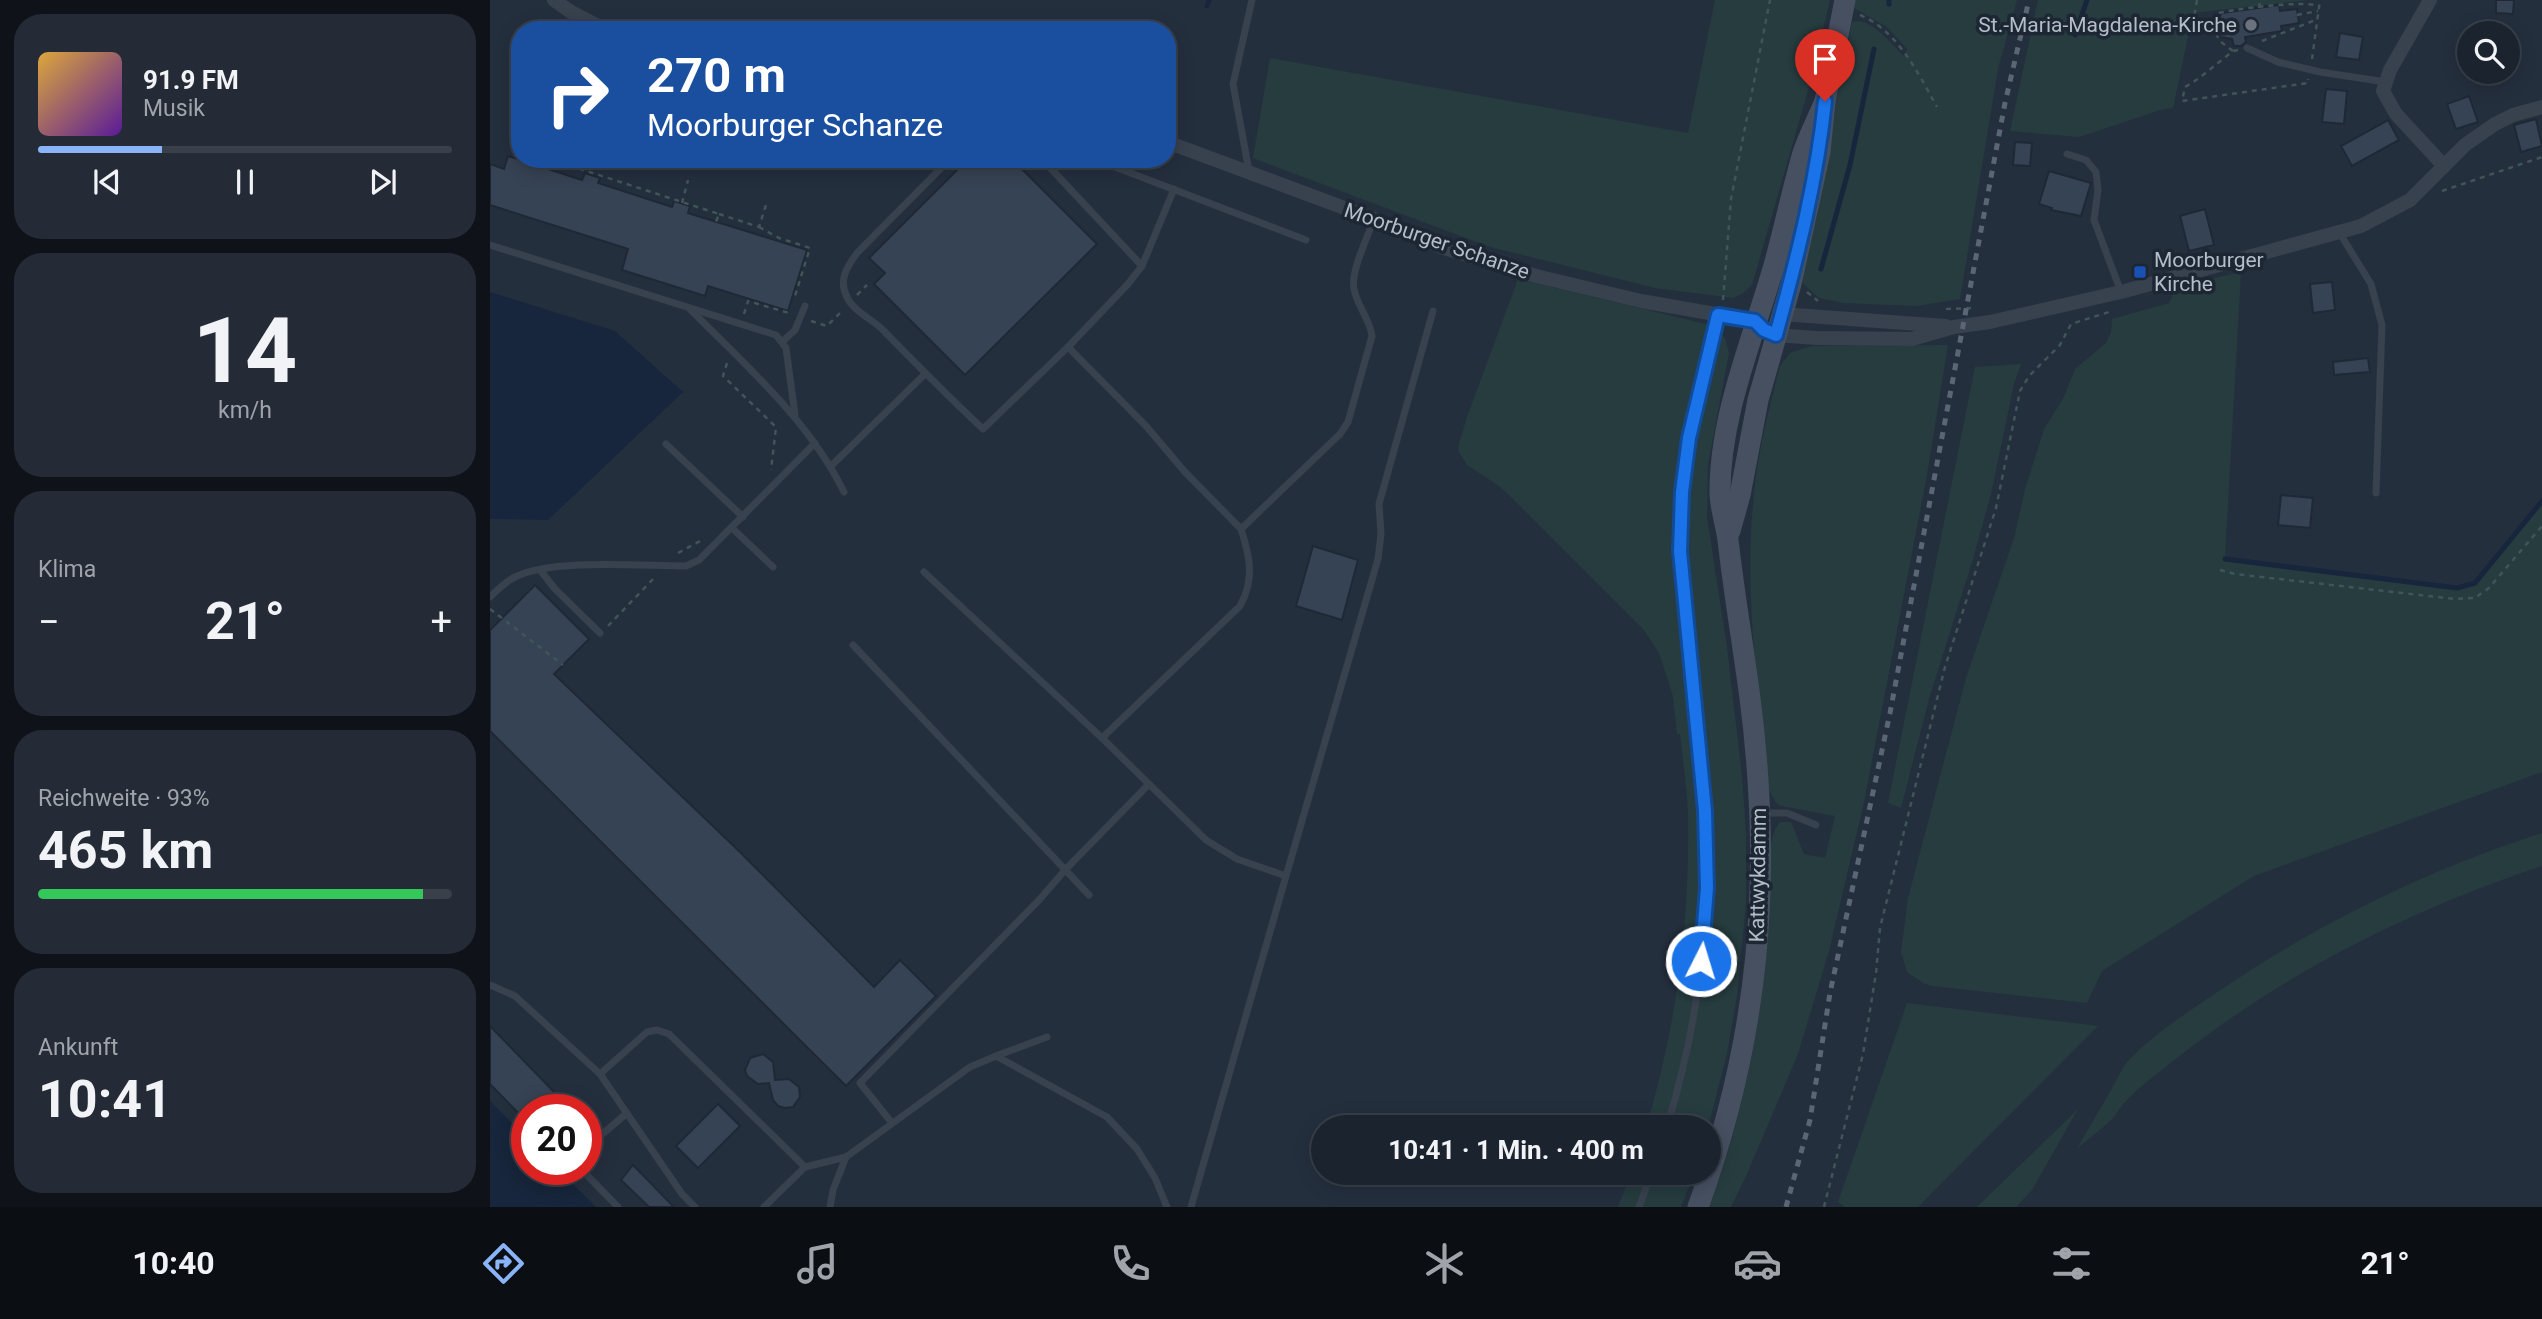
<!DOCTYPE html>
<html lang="de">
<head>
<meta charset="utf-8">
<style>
	:root { --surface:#1b232e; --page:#242b36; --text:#f1f3f6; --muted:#a0a4aa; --line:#39404a; --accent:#8ab4f8 }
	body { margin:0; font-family:Roboto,sans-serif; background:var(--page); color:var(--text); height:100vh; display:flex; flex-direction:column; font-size:26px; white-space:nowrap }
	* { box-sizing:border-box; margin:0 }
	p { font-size:23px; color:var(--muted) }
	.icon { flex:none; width:38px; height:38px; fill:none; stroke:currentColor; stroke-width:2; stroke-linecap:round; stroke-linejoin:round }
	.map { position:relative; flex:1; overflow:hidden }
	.sheet { display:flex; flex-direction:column; gap:14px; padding:14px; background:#0f1319; width:490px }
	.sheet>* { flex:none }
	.hud { position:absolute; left:21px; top:21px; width:665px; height:147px; border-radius:28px; box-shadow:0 4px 18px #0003,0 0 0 2px var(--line); background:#1a4fa0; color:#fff; overflow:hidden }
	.controls { position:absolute; left:1967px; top:21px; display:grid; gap:14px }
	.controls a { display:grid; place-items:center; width:63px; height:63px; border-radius:50%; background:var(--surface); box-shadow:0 4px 18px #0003,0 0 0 2px var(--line); font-size:35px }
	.speed { position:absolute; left:21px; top:1094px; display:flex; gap:14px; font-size:35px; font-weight:700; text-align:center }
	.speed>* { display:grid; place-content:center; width:91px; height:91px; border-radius:50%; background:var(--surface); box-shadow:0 4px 18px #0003,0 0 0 2px var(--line); line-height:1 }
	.speed .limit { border:10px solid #d22; background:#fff; color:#111 }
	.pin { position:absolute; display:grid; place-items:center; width:60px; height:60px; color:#fff; margin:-72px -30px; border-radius:50% 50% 50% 0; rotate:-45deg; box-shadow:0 0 7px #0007 }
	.pin .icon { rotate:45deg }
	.me { position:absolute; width:77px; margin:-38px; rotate:5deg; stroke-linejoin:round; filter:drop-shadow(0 0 5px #0008) }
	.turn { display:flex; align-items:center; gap:24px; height:147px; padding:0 21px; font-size:32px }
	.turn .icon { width:91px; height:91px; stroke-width:2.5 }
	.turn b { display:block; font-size:49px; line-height:60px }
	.big { font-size:52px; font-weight:700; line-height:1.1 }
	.sheet .widget { flex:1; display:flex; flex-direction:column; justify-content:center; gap:10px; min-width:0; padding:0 24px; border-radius:28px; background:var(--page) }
	.sheet .dial { align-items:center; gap:0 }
	.dial b { font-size:91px; line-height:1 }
	.song { display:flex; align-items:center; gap:21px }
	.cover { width:84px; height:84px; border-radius:10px; background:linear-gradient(135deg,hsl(40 70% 55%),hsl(270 70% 35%)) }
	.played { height:7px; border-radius:4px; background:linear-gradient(90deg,var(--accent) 30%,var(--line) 30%) }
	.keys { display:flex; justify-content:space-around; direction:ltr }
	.heat { display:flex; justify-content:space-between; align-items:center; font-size:38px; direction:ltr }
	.charge { height:10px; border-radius:5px; background:linear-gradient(90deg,#34c759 93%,var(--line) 0) }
	.trip { position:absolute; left:821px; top:1115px; width:410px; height:70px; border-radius:35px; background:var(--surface); box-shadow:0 4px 18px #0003,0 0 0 2px var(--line); font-weight:700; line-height:70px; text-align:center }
	.menu { display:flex; height:112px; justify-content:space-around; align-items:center; background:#0b0e12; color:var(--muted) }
	.menu .icon { width:49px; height:49px }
	.menu .on { color:var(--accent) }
	.menu b { font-size:32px; color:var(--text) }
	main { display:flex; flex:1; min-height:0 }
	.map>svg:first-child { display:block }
</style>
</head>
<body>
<main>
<section class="sheet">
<div class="widget">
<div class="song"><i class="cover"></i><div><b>91.9 FM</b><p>Musik</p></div></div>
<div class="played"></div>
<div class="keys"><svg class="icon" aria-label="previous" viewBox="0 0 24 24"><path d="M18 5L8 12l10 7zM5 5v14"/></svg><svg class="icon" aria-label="pause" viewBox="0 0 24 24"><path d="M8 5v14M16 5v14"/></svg><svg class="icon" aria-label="next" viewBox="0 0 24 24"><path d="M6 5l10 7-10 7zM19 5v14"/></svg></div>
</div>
<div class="widget dial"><b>14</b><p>km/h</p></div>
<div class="widget"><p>Klima</p>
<div class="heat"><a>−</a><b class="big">21°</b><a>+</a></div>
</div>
<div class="widget"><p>Reichweite · 93%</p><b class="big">465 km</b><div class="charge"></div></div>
<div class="widget"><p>Ankunft</p><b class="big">10:41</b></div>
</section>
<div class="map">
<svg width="2052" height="1207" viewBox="0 0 2052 1207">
	<rect width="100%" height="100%" fill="#242f3e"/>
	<g fill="#263c3f">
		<polygon points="1225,0 1340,0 1321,80 1262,285 1253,293 1243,298 1165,288 1000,247 763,158 780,58 1198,133"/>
		<path d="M 1365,0 L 1527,0 L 1508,69 L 1470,299 L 1427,306 L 1353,303 L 1329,298 L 1309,280 L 1362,22 C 1381,16 1401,44 1414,56 L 1417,49 L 1397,27 L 1364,8 Z"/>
		<polygon points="1548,0 1818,0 1703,13 1683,108 1670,110 1589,137 1520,131"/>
		<polygon points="1751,272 1735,558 1967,588 1985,582 2052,501 2052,772 1764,876 1612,971 1597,1003 1442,986 1433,983 1417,972 1411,952 1418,898 1476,678 1524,538 1535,489 1554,429 1573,399 1585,369 1616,343 1621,332 1622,319 1679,303 1686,287"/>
		<path d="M 1028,279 L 1220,325 L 1221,329 C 1202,402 1181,476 1186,553 L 1194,555 C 1192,479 1210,406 1229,333 L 1235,338 L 1239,353 L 1218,465 L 1217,517 L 1237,647 L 1252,776 L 1256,834 L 1256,903 L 1247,996 L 1237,1053 L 1218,1128 L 1156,1127 C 1187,1025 1200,921 1198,814 C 1197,788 1193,761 1190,734 L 1187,734 L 1183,697 L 1176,674 L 1169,653 L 1154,630 L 1021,497 L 1009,486 L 977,465 L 969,452 L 968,447 L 977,417 Z"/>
		<path d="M 1458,345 L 1437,475 L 1374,802 L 1339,951 L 1308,1054 L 1257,1174 L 1241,1207 L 1218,1207 C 1254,1118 1271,1022 1279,926 C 1281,899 1273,841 1290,822 L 1301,822 L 1314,854 L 1335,858 L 1345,816 L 1291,806 L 1286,803 L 1279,790 C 1267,685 1252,581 1266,476 C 1271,439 1281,402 1290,366 L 1300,353 L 1321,346 Z"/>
		<polygon points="1531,364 1524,384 1501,494 1483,559 1439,699 1411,808 1398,803 1485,367"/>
		<path d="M 2052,833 L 2052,866 C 1925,908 1802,969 1696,1051 C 1676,1067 1653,1083 1635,1102 C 1630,1107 1627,1114 1622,1119 C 1610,1131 1599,1138 1587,1149 C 1598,1129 1610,1109 1621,1090 C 1626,1081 1631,1070 1637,1062 C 1663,1034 1698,1012 1729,991 C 1829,923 1937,870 2052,833 Z"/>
		<polygon points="1417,1003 1608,1026 1428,1207 1355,1207 1348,1202"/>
		<polygon points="1588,1109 1542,1190 1526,1207 1487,1207"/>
		<polygon points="1141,1173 1204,1173 1191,1207 1128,1207"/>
	</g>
	<g fill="#17263c">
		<polygon points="0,292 125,331 193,392 58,520 0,519"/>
		<polygon points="0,1101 37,1138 37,1169 68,1169 106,1207 0,1207"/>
	</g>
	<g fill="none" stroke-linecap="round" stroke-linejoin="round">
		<g stroke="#17263c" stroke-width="5">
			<polyline points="1399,4 1399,0"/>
			<polyline points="717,6 719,0"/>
			<polyline points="1585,35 1597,0"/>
			<polyline points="1331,269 1360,165 1384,49"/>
			<polyline points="1735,559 1967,588 1985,583 2052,501"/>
		</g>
	</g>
	<g fill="#364354" stroke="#1f2835" stroke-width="2">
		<polygon points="2006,0 2024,0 2023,14 2006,13"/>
		<polygon points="1789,5 1790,11 1807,9 1809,23 1791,26 1792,31 1755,37 1756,42 1751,46 1744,46 1742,39 1730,37 1724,24 1732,13"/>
		<polygon points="1850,33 1873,37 1869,60 1846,57"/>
		<polygon points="1836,89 1857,91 1854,124 1832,122"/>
		<polygon points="1979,96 1988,122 1966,129 1957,104"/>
		<polygon points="2046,119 2052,146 2031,152 2024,125"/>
		<polygon points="1898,120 1909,140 1862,166 1851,146"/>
		<polygon points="1525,142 1542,143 1540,166 1523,165"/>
		<polygon points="18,156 92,180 95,173 110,178 108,183 182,207 184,201 200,206 198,213 317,250 298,311 218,286 215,296 132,270 138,249 0,205 0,164 14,169"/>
		<polygon points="478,159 522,159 607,244 475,375 384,284 395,273 379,258"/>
		<polygon points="1559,171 1601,183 1591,216 1561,210 1562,208 1549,204"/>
		<polygon points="1715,209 1724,245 1699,251 1690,216"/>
		<polygon points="1842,282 1845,310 1823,313 1820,284"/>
		<polygon points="1878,358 1880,372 1844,375 1843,362"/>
		<polygon points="1791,495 1823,498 1820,528 1788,525"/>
		<polygon points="823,546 868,560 852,620 806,606"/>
		<polygon points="45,585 99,639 64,674 250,852 384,987 410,960 446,996 356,1086 0,731 0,630"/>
		<polygon points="0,1026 67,1095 52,1110 37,1110 37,1122 0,1084"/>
		<polygon points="273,1054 283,1062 285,1080 299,1079 309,1087 310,1097 303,1107 295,1108 288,1106 283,1100 279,1083 268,1084 257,1076 255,1070 260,1058"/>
		<polygon points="228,1104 250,1126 208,1168 186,1146"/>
		<polygon points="143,1165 184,1207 159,1207 131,1180"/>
	</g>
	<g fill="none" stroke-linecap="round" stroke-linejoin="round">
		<g stroke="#3f5557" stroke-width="2.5" stroke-dasharray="5 5" stroke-linecap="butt">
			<polyline points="1707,0 1703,23 1726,29"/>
			<polyline points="1769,8 1770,0"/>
			<path d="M 1370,15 C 1408,31 1428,73 1447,107"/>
			<polyline points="1807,15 1828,11"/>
			<polyline points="1772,41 1828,19"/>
			<polyline points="1748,50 1743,51 1708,79 1695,87 1692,101 1818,83 1818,79"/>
			<path d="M 1743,51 L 1731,42 L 1722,28 L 1725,14 C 1741,9 1816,0 1828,6"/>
			<polyline points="1822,59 1830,0"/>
			<polyline points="76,159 75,164 229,214 226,222"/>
			<polyline points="1952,191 2052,157"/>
			<polyline points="192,203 198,180"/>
			<polyline points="229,214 269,227 276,205"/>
			<polyline points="269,227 289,238 320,248 304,299"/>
			<polyline points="1317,292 1328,301"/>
			<polyline points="367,295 377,285"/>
			<polyline points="1233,300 1241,199 1280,0"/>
			<polyline points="1456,309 1484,308"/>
			<polyline points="254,314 258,301 299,313"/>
			<polyline points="321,321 337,326 353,310"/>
			<polyline points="237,363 233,376 286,427 281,470"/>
			<polyline points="188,553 210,541"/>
			<polyline points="1730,570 1745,574 1965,599 1985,598 1999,588 2052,526"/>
			<polyline points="0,609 73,665"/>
			<polyline points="118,626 164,578"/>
			<polyline points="1334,1207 1373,1054 1386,973 1390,928 1455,667 1506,508 1530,391 1539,376 1570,345 1581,324 1619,312"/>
		</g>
		<g stroke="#38414e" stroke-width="7">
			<polyline points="1757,48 1788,62 1830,72 1896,82"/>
			<polyline points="1577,154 1596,160 1606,172 1608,190 1604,220 1631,292"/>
			<path d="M 460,159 L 367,253 C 357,267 348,280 357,297 C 363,311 382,319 393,330 C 426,364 459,397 493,429 L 578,347"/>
			<polyline points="552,159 652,266"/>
			<polyline points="604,159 816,240"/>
			<polyline points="759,171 743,84 762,0"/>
			<path d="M 684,189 L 652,266 L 638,284 L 578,347 L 656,426 L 695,472 L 751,529 L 850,434 L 858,422 L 882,336 C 880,319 867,306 864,289 C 860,273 878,236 884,219"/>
			<polyline points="1849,232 1881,284 1892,325 1886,493"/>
			<polyline points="0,245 286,335 296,348 305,415"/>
			<path d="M 200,309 C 256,366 318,419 354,492"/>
			<polyline points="292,342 305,330 315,306"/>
			<polyline points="176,444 253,517"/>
			<polyline points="341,466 435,374"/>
			<polyline points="242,528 283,567"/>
			<polyline points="50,570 65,589 110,633"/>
			<polyline points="434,572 612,738 716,840 747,859 796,876 888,559 891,534 889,504 943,311"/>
			<path d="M 0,597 C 8,589 15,582 25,577 C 63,558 152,566 196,566 L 209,560 L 325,443"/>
			<polyline points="363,645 599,895"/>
			<path d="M 612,738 L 750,606 C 765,579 760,557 751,529"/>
			<polyline points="1273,813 1297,813 1326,825"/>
			<polyline points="0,985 25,996 110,1074 192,1194 205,1207"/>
			<polyline points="506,1056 557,1037"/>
			<polyline points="110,1074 157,1032 167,1030 179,1034 315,1167 274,1207"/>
			<polyline points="402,1123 370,1083 550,899 575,870 659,784"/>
			<path d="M 1177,1127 C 1208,1025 1223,914 1215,808 C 1210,751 1204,695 1198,639 C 1195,609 1190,579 1190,549 C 1190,468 1210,393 1229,315"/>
			<polyline points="96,1148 137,1113"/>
			<polyline points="356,1157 480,1067 506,1056 617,1117 647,1149 665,1178 677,1207"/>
			<polyline points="315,1167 356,1157 343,1190 340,1207"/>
			<polyline points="91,1169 128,1207"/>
			<polyline points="701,1207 796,876"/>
			<polyline points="1149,1207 1162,1172"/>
		</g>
		<g stroke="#38414e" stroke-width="14">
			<polyline points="64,0 81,12 116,30"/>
			<polyline points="1940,0 1900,70 1893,91 1906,114 1954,166"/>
			<polyline points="677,142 884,219 954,248 1046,276 1151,301 1265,321"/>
			<polyline points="1291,314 1456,326"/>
			<polyline points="1286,335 1326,338 1422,339 1464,327 1500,322 1631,292 1871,226 1920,200 1975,145 2005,124 2023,115 2052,107"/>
		</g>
		<g stroke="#465061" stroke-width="21">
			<polyline points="1240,531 1250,495 1268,400 1301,284 1330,152 1335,101 1355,0"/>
			<path d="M 1208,1207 C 1270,1037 1283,877 1260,698 C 1253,645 1244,593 1238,540 C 1236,525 1231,510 1230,495 C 1229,418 1262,341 1283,269 C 1294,230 1302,191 1313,153 C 1319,135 1328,118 1335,101"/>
		</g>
		<polyline stroke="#5a6575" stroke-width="5" stroke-dasharray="7 7" stroke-linecap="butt" points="1296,1207 1320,1120 1340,993 1400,713 1515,103 1539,0"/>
	</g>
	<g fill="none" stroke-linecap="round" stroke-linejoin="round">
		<defs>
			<path id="route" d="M 1211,961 L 1217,888 L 1215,811 L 1190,551 L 1192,492 L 1199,438 L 1228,315 L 1265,321 L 1274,330 L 1286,335 C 1307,258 1327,180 1335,101"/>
		</defs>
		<use href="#route" stroke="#114b97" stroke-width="18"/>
		<use href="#route" stroke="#1a73e8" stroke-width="12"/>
	</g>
	<circle fill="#6b7280" stroke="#1d2633" stroke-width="2.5" cx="1761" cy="25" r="7"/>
	<rect fill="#1a4fb4" stroke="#1d2633" stroke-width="2.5" x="1643" y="265" width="14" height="14" rx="3.5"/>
	<g text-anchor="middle" stroke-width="7" stroke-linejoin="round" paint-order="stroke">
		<g font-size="21" fill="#b4bcc9" stroke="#1d2633" text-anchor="end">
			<text x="1747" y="32">St.-Maria-Magdalena-Kirche</text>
			<text x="1664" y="267" text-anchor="start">Moorburger<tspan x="1664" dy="24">Kirche</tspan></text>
		</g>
		<g font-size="21" fill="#b4bcc9" stroke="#1d2633">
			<text transform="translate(947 241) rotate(19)" y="7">Moorburger Schanze</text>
			<text transform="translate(1268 875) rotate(-89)" y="7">Kattwykdamm</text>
		</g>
	</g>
</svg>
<div class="controls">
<a><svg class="icon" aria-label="search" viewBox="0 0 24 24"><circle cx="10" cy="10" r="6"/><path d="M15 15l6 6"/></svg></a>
</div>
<div class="speed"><div class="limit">20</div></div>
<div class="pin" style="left:1335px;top:101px;background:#d93025"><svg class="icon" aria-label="arrive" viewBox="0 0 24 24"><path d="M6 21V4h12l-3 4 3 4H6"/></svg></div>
<svg class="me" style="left:1211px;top:961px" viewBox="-20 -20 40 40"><circle r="17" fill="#1a73e8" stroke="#fff" stroke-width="3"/><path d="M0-11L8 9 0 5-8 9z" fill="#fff"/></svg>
<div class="trip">10:41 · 1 Min. · 400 m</div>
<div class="hud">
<div class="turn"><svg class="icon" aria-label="right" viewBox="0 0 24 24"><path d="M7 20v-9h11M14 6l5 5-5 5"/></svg><div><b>270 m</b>Moorburger Schanze</div></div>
</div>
</div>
</main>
<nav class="menu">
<b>10:40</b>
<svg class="icon on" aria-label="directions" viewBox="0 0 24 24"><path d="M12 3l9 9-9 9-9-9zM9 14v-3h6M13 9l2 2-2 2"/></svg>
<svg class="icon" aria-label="music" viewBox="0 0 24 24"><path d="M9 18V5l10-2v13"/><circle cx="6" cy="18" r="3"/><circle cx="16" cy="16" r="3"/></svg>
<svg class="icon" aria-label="phone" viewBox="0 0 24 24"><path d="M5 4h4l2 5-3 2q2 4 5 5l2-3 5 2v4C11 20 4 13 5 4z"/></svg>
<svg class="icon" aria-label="climate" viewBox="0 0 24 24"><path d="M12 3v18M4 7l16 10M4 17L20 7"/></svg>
<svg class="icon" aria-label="car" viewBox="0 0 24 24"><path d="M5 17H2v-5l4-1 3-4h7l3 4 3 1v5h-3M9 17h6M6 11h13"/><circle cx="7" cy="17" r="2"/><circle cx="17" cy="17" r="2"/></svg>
<svg class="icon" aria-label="filters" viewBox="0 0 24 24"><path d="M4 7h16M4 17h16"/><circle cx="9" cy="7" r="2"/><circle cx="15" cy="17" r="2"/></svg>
<b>21°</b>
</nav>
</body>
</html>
